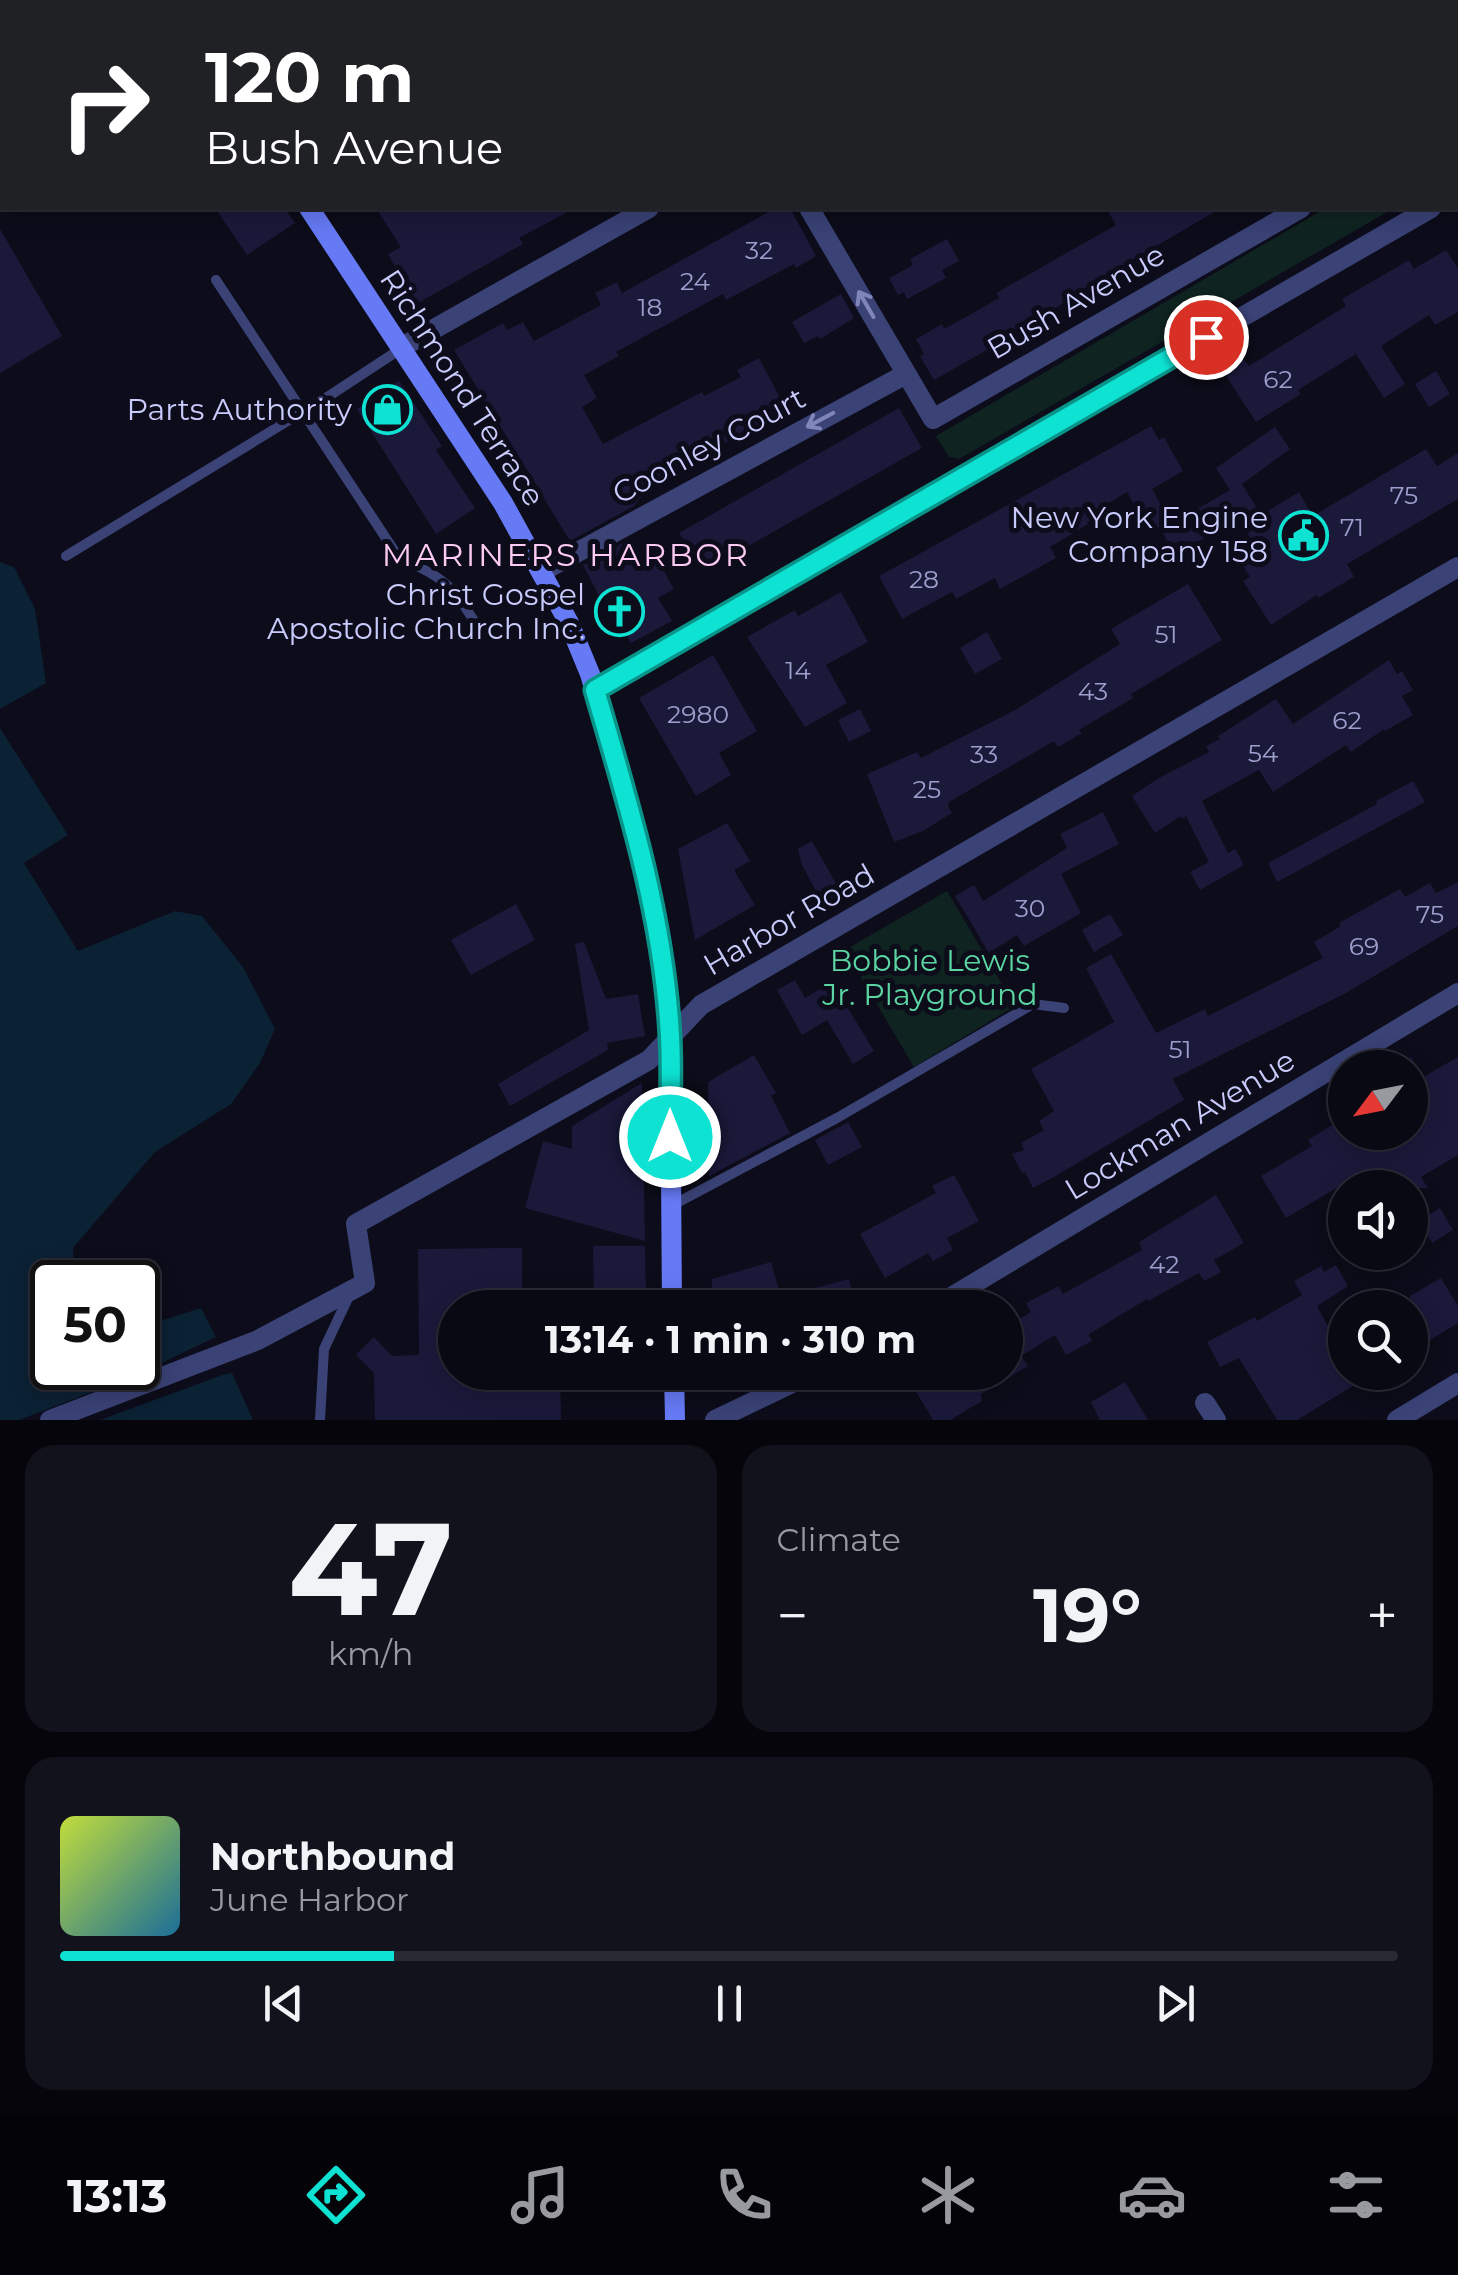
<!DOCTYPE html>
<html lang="en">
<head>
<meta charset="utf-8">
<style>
	:root { --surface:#090914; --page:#12121d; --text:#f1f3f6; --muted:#999aa0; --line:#292a34; --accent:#0ee2d3 }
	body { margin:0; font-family:Montserrat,sans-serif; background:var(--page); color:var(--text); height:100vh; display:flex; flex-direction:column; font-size:38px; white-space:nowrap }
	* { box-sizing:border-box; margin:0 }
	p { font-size:32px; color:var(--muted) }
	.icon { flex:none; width:55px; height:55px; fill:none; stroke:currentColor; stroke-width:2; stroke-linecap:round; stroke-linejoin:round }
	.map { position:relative; height:1420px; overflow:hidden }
	.side { display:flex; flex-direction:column; gap:25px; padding:25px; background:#05050b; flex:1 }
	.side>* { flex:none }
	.guide { position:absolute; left:0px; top:0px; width:1460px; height:210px; box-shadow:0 5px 25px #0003,0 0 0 2px var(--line); background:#202124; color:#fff; overflow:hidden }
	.needle { width:65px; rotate:238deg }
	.fabs { position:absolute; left:1328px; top:1050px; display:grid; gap:20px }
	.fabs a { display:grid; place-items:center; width:100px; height:100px; border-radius:50%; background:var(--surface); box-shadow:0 5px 25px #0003,0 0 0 2px var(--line); font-size:50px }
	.speed { position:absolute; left:30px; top:1260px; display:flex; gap:20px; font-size:50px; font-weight:700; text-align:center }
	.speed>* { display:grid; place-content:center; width:130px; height:130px; border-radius:50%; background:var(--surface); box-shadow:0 5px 25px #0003,0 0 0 2px var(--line); line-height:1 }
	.speed .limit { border:5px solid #111; border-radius:15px; background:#fff; color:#111 }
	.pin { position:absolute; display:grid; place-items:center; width:85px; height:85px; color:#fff; margin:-42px; border:5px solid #fff; border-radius:50%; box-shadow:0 2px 10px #0007 }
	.me { position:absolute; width:110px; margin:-55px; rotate:0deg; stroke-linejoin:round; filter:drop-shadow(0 0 8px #0008) }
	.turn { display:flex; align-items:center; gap:35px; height:210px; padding:0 40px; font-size:45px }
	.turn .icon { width:130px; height:130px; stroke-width:2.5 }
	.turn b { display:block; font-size:70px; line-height:85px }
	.big { font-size:75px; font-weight:700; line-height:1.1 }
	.side .widget { flex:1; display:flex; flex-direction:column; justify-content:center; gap:15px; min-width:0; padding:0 35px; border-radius:30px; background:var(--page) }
	.side .dial { align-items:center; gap:0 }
	.dial b { font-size:130px; line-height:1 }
	.song { display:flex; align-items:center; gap:30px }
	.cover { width:120px; height:120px; border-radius:15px; background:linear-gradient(135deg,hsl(70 70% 55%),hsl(200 70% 35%)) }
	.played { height:10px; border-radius:5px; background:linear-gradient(90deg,var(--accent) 25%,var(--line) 25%) }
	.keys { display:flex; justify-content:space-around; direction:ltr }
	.heat { display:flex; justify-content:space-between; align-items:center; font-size:55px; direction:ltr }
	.side .tiles { flex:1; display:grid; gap:25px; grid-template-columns:1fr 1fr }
	.widget:last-child { grid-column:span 2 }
	.trip { position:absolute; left:438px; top:1290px; width:585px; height:100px; border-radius:50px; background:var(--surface); box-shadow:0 5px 25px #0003,0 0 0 2px var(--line); font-weight:700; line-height:100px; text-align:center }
	.dock { display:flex; height:160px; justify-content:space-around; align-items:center; background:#040408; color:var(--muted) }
	.dock .icon { width:70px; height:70px }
	.dock .active { color:var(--accent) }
	.dock b { font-size:45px; color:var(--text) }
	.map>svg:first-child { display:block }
</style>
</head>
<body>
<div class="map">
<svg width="1458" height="1420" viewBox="0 0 1458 1420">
	<rect width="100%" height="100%" fill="#0c0c1a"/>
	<g fill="#0f2420">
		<polygon points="1326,208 1394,208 959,459 949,457 936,436"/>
		<polygon points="947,891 1015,1006 914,1067 845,950"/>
	</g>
	<g fill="#0b2134">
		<polygon points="0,562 14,567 35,609 46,683 0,709"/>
		<polygon points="0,728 68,835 24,863 78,951 175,911 202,916 243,967 275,1029 260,1063 231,1104 155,1152 73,1248 75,1282 52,1282 52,1368 138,1368 138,1328 201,1308 216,1337 136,1375 19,1420 0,1420"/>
		<polygon points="232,1373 253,1420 100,1420 225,1374"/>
	</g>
	<g fill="#1a193a">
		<polygon points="215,208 284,208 295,223 247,255"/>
		<polygon points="376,208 575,208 519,238 523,244 416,304 388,254 401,247"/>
		<polygon points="776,208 790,208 816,256 796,268 794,264 726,300 723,294 616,352 619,356 584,375 597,398 582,407 603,444 702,392 704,396 741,377 737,370 759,358 786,409 638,491 641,497 634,506 570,541 454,350 503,323 507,330 523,322 534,341 601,305 595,293 617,282 622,293"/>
		<polygon points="1106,208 1221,208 1080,291 1036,322 934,380 920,356 924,354 916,339 942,324 944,329 966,317 999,298 996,293 1116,225"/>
		<polygon points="0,229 62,336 0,373"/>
		<polygon points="947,239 959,261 942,270 946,278 907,299 904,292 898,295 889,278 913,265 910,259"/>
		<polygon points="1446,250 1458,268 1458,312 1435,325 1429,315 1381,346 1405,384 1384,398 1356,354 1298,390 1301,394 1256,422 1224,373 1244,360 1249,366 1346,306 1342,299 1409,260 1414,269"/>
		<polygon points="841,294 854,318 820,339 818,336 804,343 792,322"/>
		<polygon points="1436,371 1450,394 1429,407 1415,384"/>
		<polygon points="399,381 442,446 436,450 475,508 436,534 357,409"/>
		<polygon points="899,408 922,448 704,571 679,533"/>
		<polygon points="1151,426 1159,440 1164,437 1183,471 1152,489 1170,521 1150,532 1127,492 1091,514 1094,518 1087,522 1088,524 1050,547 1056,558 1000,589 995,578 956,599 952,592 902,619 879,576"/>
		<polygon points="1275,427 1290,449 1242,484 1261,515 1299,492 1313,516 1426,449 1437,466 1458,453 1458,499 1347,564 1354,577 1318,598 1317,595 1271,625 1243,581 1250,577 1241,563 1259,552 1238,518 1196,543 1203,556 1183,567 1161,530 1230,490 1216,468"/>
		<polygon points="625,542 634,559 651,549 674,589 658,598 672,621 631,643 623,629 618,632 583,565"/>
		<polygon points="1188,584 1222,640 1131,694 1133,698 1079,730 1082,733 1058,747 1054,741 949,802 948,806 952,813 923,831 894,842 867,774 917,752 921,758 1017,709 1120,644 1111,629"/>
		<polygon points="841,592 868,642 826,665 847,703 805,727 747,637 795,610 798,616"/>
		<polygon points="987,632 1002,659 975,674 960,648"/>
		<polygon points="713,655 757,731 719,753 731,775 696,796 639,698"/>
		<polygon points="1389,660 1397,674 1402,671 1413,690 1402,696 1413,715 1385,731 1384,729 1351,752 1346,745 1273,792 1259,770 1202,801 1228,853 1235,849 1244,865 1200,890 1190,872 1209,862 1186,816 1182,819 1181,816 1155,833 1132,796 1159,778 1209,752 1206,746 1220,739 1218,736 1276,699 1293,724"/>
		<polygon points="860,709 871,731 849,742 838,720"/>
		<polygon points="1413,781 1425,802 1277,882 1268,863 1377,804 1376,801"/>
		<polygon points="1103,812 1119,844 1061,874 1081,913 1024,946 1017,935 989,953 955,896 974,885 983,901 1067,848 1060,834"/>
		<polygon points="727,823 750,861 734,870 755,905 695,940 678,849"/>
		<polygon points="812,841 842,894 823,904 802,865 798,849"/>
		<polygon points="1458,882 1458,926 1346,993 1173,1079 1184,1100 1052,1178 1033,1188 1025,1172 1022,1173 1012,1154 1024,1150 1021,1143 1044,1130 1039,1121 1054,1111 1031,1069 1114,1022 1086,968 1111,954 1156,1033 1205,1009 1208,1016 1323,958 1314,942 1341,926 1339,923 1400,889 1405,897 1430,883 1436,893"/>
		<polygon points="516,904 535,940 471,975 451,940"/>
		<polygon points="1110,914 1123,935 1094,952 1082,930"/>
		<polygon points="584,942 606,999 638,994 645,1036 607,1043 608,1050 510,1106 498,1084 589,1030 575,944"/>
		<polygon points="795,980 805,998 832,982 874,1051 853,1064 827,1020 802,1035 777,990"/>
		<polygon points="754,1055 776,1093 771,1096 790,1133 709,1176 708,1082"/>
		<polygon points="1410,1055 1423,1077 1458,1057 1458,1155 1421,1177 1428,1188 1375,1188 1365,1171 1286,1218 1261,1176 1312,1146 1308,1140 1345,1117 1345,1132 1410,1132"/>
		<polygon points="642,1083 645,1241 525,1208 543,1141 572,1149 572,1126"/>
		<polygon points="848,1122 862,1147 828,1165 815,1140"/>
		<polygon points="954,1175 979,1221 947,1238 953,1250 933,1261 928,1253 885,1278 860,1234 936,1193 932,1186"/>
		<polygon points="1216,1195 1244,1243 1214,1260 1221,1272 1204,1281 1199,1273 1148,1301 1147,1299 1089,1334 1092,1341 1066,1355 1055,1335 1021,1356 1028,1366 981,1394 982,1401 950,1420 933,1420 910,1382 925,1372 1005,1372 1005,1327 1031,1312 1026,1303 1059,1286 1063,1294 1142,1250 1139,1242"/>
		<polygon points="1440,1208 1453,1230 1432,1243 1419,1221"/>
		<polygon points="593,1246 645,1246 646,1301 594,1302"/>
		<polygon points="522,1248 522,1308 455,1308 455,1372 560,1372 561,1420 375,1420 374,1373 356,1355 374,1337 392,1356 419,1355 418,1249"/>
		<polygon points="771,1262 781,1297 849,1279 856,1308 711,1308 712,1279"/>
		<polygon points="1336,1265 1348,1286 1317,1306 1336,1341 1345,1335 1345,1372 1376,1372 1297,1420 1277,1420 1239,1358 1220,1367 1207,1342 1255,1317 1257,1321 1302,1295 1294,1281 1321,1266 1324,1272"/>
		<polygon points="1441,1278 1458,1306 1458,1323 1410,1352 1410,1296"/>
		<polygon points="1125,1382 1148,1420 1100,1420 1091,1402"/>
	</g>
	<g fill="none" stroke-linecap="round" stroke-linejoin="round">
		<g stroke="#3a4276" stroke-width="10">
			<polyline points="379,0 380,2"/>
			<polyline points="467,0 469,2"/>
			<path d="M 216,280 L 399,558 C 445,577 452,586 478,627"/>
			<polyline points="66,556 332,394 402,348"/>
			<polyline points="671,1206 837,1118 1033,1004 1064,1008"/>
			<polyline points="320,1420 324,1349 349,1296"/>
		</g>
		<g stroke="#3a4276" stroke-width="20">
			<polyline points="1286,0 1287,2"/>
			<polyline points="355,2 359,0"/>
			<polyline points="1012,2 1017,0"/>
			<polyline points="1458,117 1458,116"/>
			<polyline points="809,208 933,419 1301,208"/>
			<polyline points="402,347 649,208"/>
			<polyline points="541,572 906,374"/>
			<polyline points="595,690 1431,208"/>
			<polyline points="933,1308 1458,993"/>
			<polyline points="1205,1403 1216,1420"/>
			<polyline points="50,1420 258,1340 365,1283 356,1224 649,1060 701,1005 1458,567"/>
			<polyline points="715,1420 815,1372"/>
			<polyline points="1397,1420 1458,1383"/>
		</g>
		<g stroke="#667af5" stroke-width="20">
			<polyline points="172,0 173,2"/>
			<polyline points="309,208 503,503 569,623 590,674 635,827 662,961 670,1037 672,1308"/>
			<polyline points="674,1372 675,1420"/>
		</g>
	</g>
	<defs><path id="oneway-shaft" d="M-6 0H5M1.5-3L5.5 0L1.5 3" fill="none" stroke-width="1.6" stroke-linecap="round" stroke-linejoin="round" transform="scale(2.5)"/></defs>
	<g stroke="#8186b9">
		<use href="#oneway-shaft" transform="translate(866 304) rotate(-120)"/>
		<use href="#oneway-shaft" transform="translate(820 420) rotate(152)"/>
	</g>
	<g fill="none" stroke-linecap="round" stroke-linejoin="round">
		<defs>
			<path id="route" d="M 670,1137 C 670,1104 672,1070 670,1037 C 664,918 628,803 595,690 L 1206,337"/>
		</defs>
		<use href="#route" stroke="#099389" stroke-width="25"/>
		<use href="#route" stroke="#0ee2d3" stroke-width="18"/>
	</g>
	<defs>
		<symbol id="shop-ring" viewBox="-11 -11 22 22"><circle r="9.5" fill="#0c0c1a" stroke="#0ee2d3" stroke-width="1.5"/><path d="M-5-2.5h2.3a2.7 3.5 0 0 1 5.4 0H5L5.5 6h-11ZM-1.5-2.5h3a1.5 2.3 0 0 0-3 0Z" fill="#0ee2d3"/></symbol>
		<symbol id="civic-ring" viewBox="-11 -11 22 22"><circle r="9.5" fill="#0c0c1a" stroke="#0ee2d3" stroke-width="1.5"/><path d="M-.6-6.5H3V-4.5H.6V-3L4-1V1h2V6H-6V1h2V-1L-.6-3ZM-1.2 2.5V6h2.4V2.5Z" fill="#0ee2d3"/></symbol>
		<symbol id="church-ring" viewBox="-11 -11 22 22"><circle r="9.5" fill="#0c0c1a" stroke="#0ee2d3" stroke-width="1.5"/><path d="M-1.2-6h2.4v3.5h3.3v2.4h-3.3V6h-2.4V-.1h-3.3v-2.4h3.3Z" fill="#0ee2d3"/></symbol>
	</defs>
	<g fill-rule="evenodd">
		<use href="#shop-ring" x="360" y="382" width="55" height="55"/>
		<use href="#civic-ring" x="1276" y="508" width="55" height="55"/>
		<use href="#church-ring" x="592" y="584" width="55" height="55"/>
	</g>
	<g text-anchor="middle" stroke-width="10" stroke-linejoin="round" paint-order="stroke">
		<g font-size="25" fill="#9c9ecc">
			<text x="759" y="259">32</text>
			<text x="695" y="290">24</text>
			<text x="650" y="316">18</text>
			<text x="1278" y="388">62</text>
			<text x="1404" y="504">75</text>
			<text x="1352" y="536">71</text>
			<text x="924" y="588">28</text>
			<text x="1166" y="643">51</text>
			<text x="798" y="679">14</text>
			<text x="1093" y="700">43</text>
			<text x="698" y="723">2980</text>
			<text x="1347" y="729">62</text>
			<text x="1263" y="762">54</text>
			<text x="984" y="763">33</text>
			<text x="927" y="798">25</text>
			<text x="1030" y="917">30</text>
			<text x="1430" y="923">75</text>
			<text x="1364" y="955">69</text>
			<text x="1180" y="1058">51</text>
			<text x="1164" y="1273">42</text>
		</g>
		<g font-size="30" fill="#c8cbfc" stroke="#0c0c1a">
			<text transform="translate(1076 302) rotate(-30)" y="10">Bush Avenue</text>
			<text transform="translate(462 388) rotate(57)" y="10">Richmond Terrace</text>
			<text transform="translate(709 446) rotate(-28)" y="10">Coonley Court</text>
			<text transform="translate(789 920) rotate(-30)" y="10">Harbor Road</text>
			<text transform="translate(1180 1125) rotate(-31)" y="10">Lockman Avenue</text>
		</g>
		<g font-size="30" fill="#c8cbfc" stroke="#0c0c1a" text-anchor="end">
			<text x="352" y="420">Parts Authority</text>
			<text x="1268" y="528">New York Engine<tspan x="1268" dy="34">Company 158</tspan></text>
			<text x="585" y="605">Christ Gospel<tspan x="585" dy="34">Apostolic Church Inc.</tspan></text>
		</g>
		<g font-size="30" fill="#5bd5a2" stroke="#0c0c1a">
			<text x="930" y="971">Bobbie Lewis<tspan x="930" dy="34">Jr. Playground</tspan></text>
		</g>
		<g font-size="32" letter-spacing="2.5" fill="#fccaf2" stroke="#0c0c1a">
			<text x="566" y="566">MARINERS HARBOR</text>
		</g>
	</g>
</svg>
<div class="fabs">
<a><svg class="needle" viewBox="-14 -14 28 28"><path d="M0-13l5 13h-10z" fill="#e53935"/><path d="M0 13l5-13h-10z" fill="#999aa0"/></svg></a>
<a><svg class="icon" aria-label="sound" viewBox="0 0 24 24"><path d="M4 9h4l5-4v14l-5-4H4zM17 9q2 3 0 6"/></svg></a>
<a><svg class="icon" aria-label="search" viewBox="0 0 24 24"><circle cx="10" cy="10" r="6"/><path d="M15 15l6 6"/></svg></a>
</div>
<div class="speed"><div class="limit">50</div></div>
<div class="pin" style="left:1206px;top:337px;background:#d93025"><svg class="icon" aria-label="arrive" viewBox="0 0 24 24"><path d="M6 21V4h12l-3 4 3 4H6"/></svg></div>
<svg class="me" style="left:670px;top:1137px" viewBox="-20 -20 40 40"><circle r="17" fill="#0ee2d3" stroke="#fff" stroke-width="3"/><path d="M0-11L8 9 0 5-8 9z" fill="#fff"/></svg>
<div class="trip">13:14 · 1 min · 310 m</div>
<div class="guide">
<div class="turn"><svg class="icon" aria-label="right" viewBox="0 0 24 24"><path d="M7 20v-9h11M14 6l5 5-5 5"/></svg><div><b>120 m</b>Bush Avenue</div></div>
</div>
</div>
<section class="side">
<div class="tiles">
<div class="widget dial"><b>47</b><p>km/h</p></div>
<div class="widget"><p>Climate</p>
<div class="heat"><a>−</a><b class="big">19°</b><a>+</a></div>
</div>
<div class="widget">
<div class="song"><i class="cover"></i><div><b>Northbound</b><p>June Harbor</p></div></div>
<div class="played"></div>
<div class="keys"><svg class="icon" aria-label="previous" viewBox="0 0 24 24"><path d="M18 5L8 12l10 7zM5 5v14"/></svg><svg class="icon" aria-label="pause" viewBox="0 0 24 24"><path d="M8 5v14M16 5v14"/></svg><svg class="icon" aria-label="next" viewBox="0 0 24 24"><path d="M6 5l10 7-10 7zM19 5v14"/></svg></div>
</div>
</div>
</section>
<nav class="dock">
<b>13:13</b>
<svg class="icon active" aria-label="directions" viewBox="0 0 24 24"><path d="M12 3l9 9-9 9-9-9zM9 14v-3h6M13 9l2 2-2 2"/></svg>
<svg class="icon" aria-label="music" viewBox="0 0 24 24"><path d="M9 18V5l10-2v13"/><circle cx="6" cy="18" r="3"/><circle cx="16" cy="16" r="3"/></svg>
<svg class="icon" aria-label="phone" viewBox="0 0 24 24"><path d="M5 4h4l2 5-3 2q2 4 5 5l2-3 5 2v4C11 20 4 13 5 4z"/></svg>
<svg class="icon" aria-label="climate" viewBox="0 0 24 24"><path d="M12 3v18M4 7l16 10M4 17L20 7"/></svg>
<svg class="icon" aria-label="car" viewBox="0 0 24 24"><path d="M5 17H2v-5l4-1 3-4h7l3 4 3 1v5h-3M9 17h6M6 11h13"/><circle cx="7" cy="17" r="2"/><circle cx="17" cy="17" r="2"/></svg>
<svg class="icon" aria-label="filters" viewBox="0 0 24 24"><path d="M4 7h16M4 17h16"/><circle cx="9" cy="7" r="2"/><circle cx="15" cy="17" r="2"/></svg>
</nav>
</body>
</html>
